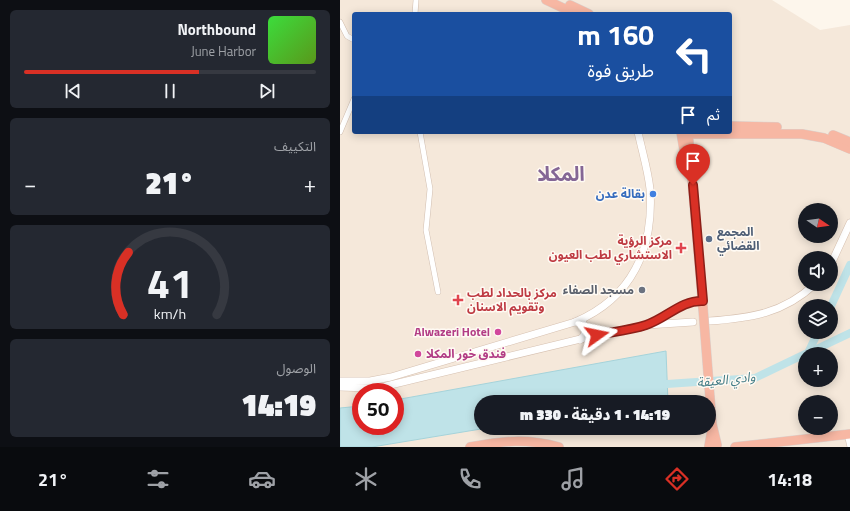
<!DOCTYPE html>
<html lang="ar">
<head>
<meta charset="utf-8">
<style>
	:root { --surface:#171b24; --page:#242831; --text:#f1f3f6; --muted:#9ea1a6; --line:#363941; --accent:#d93025 }
	body { margin:0; font-family:"Titillium Web","Noto Sans Arabic",sans-serif; background:var(--page); color:var(--text); direction:rtl; height:100vh; display:flex; flex-direction:column; font-size:15px; white-space:nowrap }
	* { box-sizing:border-box; margin:0 }
	p { font-size:13px; color:var(--muted) }
	.icon { flex:none; width:22px; height:22px; fill:none; stroke:currentColor; stroke-width:2; stroke-linecap:round; stroke-linejoin:round }
	.map { position:relative; flex:1; overflow:hidden; direction:ltr }
	.drawer { display:flex; flex-direction:column; gap:10px; padding:10px; background:#0d0f14; width:340px }
	.drawer>* { flex:none }
	.banner { position:absolute; left:12px; top:12px; width:380px; height:122px; border-radius:4px; box-shadow:0 2px 10px #0003; direction:rtl; background:#1a4fa0; color:#fff; overflow:hidden }
	.needle { width:26px; rotate:103deg }
	.tools { position:absolute; left:458px; top:203px; display:grid; gap:8px }
	.tools a { display:grid; place-items:center; width:40px; height:40px; border-radius:50%; background:var(--surface); box-shadow:0 2px 10px #0003; font-size:20px }
	.speed { position:absolute; left:12px; top:383px; display:flex; gap:8px; font-size:20px; font-weight:700; text-align:center }
	.speed>* { display:grid; place-content:center; width:52px; height:52px; border-radius:50%; background:var(--surface); box-shadow:0 2px 10px #0003; line-height:1 }
	.speed .limit { border:6px solid #d22; background:#fff; color:#111 }
	.pin { position:absolute; display:grid; place-items:center; width:34px; height:34px; color:#fff; margin:-41px -17px; border-radius:50% 50% 50% 0; rotate:-45deg; box-shadow:0 0 4px #0007 }
	.pin .icon { rotate:45deg }
	.me { position:absolute; width:44px; margin:-22px; rotate:78deg; stroke-linejoin:round; filter:drop-shadow(0 0 3px #0008) }
	.turn { display:flex; align-items:center; gap:14px; height:84px; padding:0 12px; font-size:18px }
	.turn .icon { width:52px; height:52px; stroke-width:2.5 }
	.turn b { display:block; font-size:28px; line-height:34px }
	.then { display:flex; align-items:center; height:38px; padding:0 12px; background:#0003; gap:8px; font-size:15px }
	.big { font-size:30px; font-weight:800; line-height:1.1 }
	.drawer .card { flex:1; display:flex; flex-direction:column; justify-content:center; gap:6px; min-width:0; padding:0 14px; border-radius:6px; background:var(--page) }
	.drawer .dial { align-items:center; gap:0 }
	.dial svg { height:104px; overflow:visible; fill:none; stroke:var(--line); stroke-width:7; stroke-linecap:round; text-anchor:middle }
	.dial text { fill:var(--text); stroke:none }
	.song { display:flex; align-items:center; gap:12px }
	.cover { width:48px; height:48px; border-radius:6px; background:linear-gradient(135deg,hsl(120 70% 55%),hsl(90 70% 35%)) }
	.played { height:4px; border-radius:2px; background:linear-gradient(90deg,var(--accent) 60%,var(--line) 60%) }
	.keys { display:flex; justify-content:space-around; direction:ltr }
	.heat { display:flex; justify-content:space-between; align-items:center; font-size:22px; direction:ltr }
	.trip { position:absolute; left:134px; top:395px; width:242px; height:40px; border-radius:20px; background:var(--surface); box-shadow:0 2px 10px #0003; font-weight:800; line-height:40px; text-align:center; direction:rtl }
	.menu { display:flex; height:64px; justify-content:space-around; align-items:center; background:#090b0e; color:var(--muted) }
	.menu .icon { width:28px; height:28px }
	.menu .active { color:var(--accent) }
	.menu b { font-size:18px; color:var(--text) }
	main { display:flex; flex:1; min-height:0 }
	.map>svg:first-child { display:block }
</style>
</head>
<body>
<main>
<div class="map">
<svg width="510" height="447" viewBox="0 0 510 447">
	<rect width="100%" height="100%" fill="#fdf6ec"/>
	<path fill="#f5e8da" fill-rule="evenodd" d="M 0,0 L 432,0 L 480,30 L 510,25 L 510,447 L 0,447 ZM 14,14 L 390,14 L 390,132 L 14,132 ZM 465,210 L 491,210 L 491,236 L 465,236 ZM 465,258 L 491,258 L 491,284 L 465,284 ZM 465,306 L 491,306 L 491,332 L 465,332 ZM 465,354 L 491,354 L 491,380 L 465,380 ZM 21,392 L 55,392 L 55,426 L 21,426 ZM 141,402 L 369,402 L 369,428 L 141,428 ZM 465,402 L 491,402 L 491,428 L 465,428 Z"/>
	<polygon fill="#bfe3e8" stroke="#a5d3da" points="326,351 328,402 141,402 141,428 147,428 32,447 0,447 0,408 21,406 21,426 55,426 55,400"/>
	<g fill="none" stroke-linecap="round" stroke-linejoin="round">
		<g stroke="#bfe3e8" stroke-width="8">
			<polyline points="491,306 510,265"/>
			<polyline points="468,353 478,332"/>
			<polyline points="466,354 510,333"/>
			<polyline points="327,384 415,378 465,354"/>
		</g>
		<defs>
			<g id="street">
				<polyline points="75,14 76,0"/>
				<polyline points="0,22 7,36 14,40"/>
				<polyline points="0,132 14,99"/>
				<polyline points="80,132 90,189 86,230 98,292"/>
				<path d="M 308,324 C 325,315 343,300 363,301"/>
				<polyline points="507,434 510,447"/>
			</g>
			<g id="secondary">
				<polyline points="491,264 510,223"/>
				<path d="M 369,321 C 410,318 443,314 475,284"/>
				<path d="M 235,322 L 243,323 C 247,329 246,335 240,340"/>
				<path d="M 0,381 L 30,381 L 51,377 L 235,322 C 292,298 314,249 310,189 C 308,170 302,151 298,132"/>
				<polyline points="0,387 29,388 46,386 257,335 307,325 353,322"/>
			</g>
			<g id="highway">
				<polyline points="206,0 236,14"/>
				<polyline points="230,5 249,14"/>
				<polyline points="390,126 437,127"/>
				<polyline points="341,132 344,150"/>
				<polyline points="348,132 363,308"/>
				<polyline points="343,134 462,134 484,138 510,149"/>
				<polyline points="493,135 510,142"/>
				<polyline points="372,424 377,445"/>
				<polyline points="369,446 372,430"/>
				<path d="M 130,447 C 164,441 185,438 219,447"/>
				<polyline points="395,447 510,434"/>
			</g>
		</defs>
		<use href="#street" stroke="#d1beb0" stroke-width="6"/>
		<use href="#secondary" stroke="#d6c0b0" stroke-width="8"/>
		<use href="#highway" stroke="#dad1cd" stroke-width="10"/>
		<use href="#street" stroke="#fff" stroke-width="5"/>
		<use href="#secondary" stroke="#fff" stroke-width="7"/>
		<use href="#highway" stroke="#f7b7a3" stroke-width="9"/>
		<defs>
			<polyline id="highway-bridge" points="363,308 372,424"/>
		</defs>
		<use href="#highway-bridge" stroke="#dad1cd" stroke-width="10" stroke-linecap="butt"/>
		<use href="#highway-bridge" stroke="#f7b7a3" stroke-width="9"/>
	</g>
	<g fill="none" stroke-linecap="round" stroke-linejoin="round">
		<defs>
			<path id="route" d="M 257,335 C 273,332 291,330 306,325 C 327,318 341,300 363,301 L 353,185"/>
		</defs>
		<use href="#route" stroke="#8d1f18" stroke-width="10"/>
		<use href="#route" stroke="#d93025" stroke-width="7"/>
	</g>
	<circle fill="#3f7fe0" stroke="#fffaf3" stroke-width="1.5" cx="313" cy="194" r="4"/>
	<circle fill="#5c6f8a" stroke="#fffaf3" stroke-width="1.5" cx="369" cy="239" r="4"/>
	<g fill="#e0444e" stroke="#fffaf3" stroke-width="1.5">
		<path d="M339 242h4v4h4v4h-4v4h-4v-4h-4v-4h4z"/>
		<path d="M116 294h4v4h4v4h-4v4h-4v-4h-4v-4h4z"/>
	</g>
	<circle fill="#6b7280" stroke="#fffaf3" stroke-width="1.5" cx="302" cy="290" r="4"/>
	<g fill="#d1479c" stroke="#fffaf3" stroke-width="1.5">
		<circle cx="158" cy="332" r="4"/>
		<circle cx="78" cy="354" r="4"/>
	</g>
	<g text-anchor="middle" stroke-width="3" stroke-linejoin="round" paint-order="stroke">
		<g font-size="12" font-weight="bold" fill="#366cbe" stroke="#fffaf3" text-anchor="end">
			<text x="305" y="198">بقالة عدن</text>
		</g>
		<g font-size="12" font-weight="bold" fill="#4e5e75" stroke="#fffaf3" text-anchor="start">
			<text x="377" y="236">المجمع<tspan x="377" dy="14">القضائي</tspan></text>
		</g>
		<g font-size="12" font-weight="bold" fill="#be3a42" stroke="#fffaf3" text-anchor="end">
			<text x="332" y="245">مركز الرؤية<tspan x="332" dy="14">الاستشاري لطب العيون</tspan></text>
			<text x="127" y="297" text-anchor="start">مركز بالحداد لطب<tspan x="127" dy="14">وتقويم الاسنان</tspan></text>
		</g>
		<g font-size="12" font-weight="bold" fill="#5b616d" stroke="#fffaf3" text-anchor="end">
			<text x="294" y="294">مسجد الصفاء</text>
		</g>
		<g font-size="12" font-weight="bold" fill="#b23c85" stroke="#fffaf3" text-anchor="end">
			<text x="150" y="336">Alwazeri Hotel</text>
			<text x="86" y="358" text-anchor="start">فندق خور المكلا</text>
		</g>
		<g font-size="13" font-style="italic" fill="#437c86" stroke="#fffaf3">
			<text transform="translate(386 379) rotate(-6)" y="5">وادي العيقة</text>
		</g>
		<g font-size="20" font-weight="bold" fill="#846695" stroke="#fffaf3">
			<text x="221" y="181">المكلا</text>
		</g>
	</g>
</svg>
<div class="tools">
<a><svg class="needle" viewBox="-14 -14 28 28"><path d="M0-13l5 13h-10z" fill="#e53935"/><path d="M0 13l5-13h-10z" fill="#9ea1a6"/></svg></a>
<a><svg class="icon" aria-label="sound" viewBox="0 0 24 24"><path d="M4 9h4l5-4v14l-5-4H4zM17 9q2 3 0 6"/></svg></a>
<a><svg class="icon" aria-label="layers" viewBox="0 0 24 24"><path d="M12 4l9 5-9 5-9-5zM3 14l9 5 9-5"/></svg></a>
<a>+</a>
<a>−</a>
</div>
<div class="speed"><div class="limit">50</div></div>
<div class="pin" style="left:353px;top:185px;background:#d93025"><svg class="icon" aria-label="arrive" viewBox="0 0 24 24"><path d="M6 21V4h12l-3 4 3 4H6"/></svg></div>
<svg class="me" style="left:257px;top:335px" viewBox="-20 -20 40 40"><path d="M0-17L14 15 0 8-14 15z" fill="#d93025" stroke="#fff" stroke-width="4"/></svg>
<div class="trip">14:19 · 1 دقيقة · 330 m</div>
<div class="banner">
<div class="turn"><svg class="icon" aria-label="left" viewBox="0 0 24 24"><path d="M17 20v-9H6M10 6l-5 5 5 5"/></svg><div><b>160 m</b>طريق فوة</div></div>
<div class="then">ثم<svg class="icon" aria-label="arrive" viewBox="0 0 24 24"><path d="M6 21V4h12l-3 4 3 4H6"/></svg></div>
</div>
</div>
<section class="drawer">
<div class="card">
<div class="song"><i class="cover"></i><div><b>Northbound</b><p>June Harbor</p></div></div>
<div class="played"></div>
<div class="keys"><svg class="icon" aria-label="previous" viewBox="0 0 24 24"><path d="M18 5L8 12l10 7zM5 5v14"/></svg><svg class="icon" aria-label="pause" viewBox="0 0 24 24"><path d="M8 5v14M16 5v14"/></svg><svg class="icon" aria-label="next" viewBox="0 0 24 24"><path d="M6 5l10 7-10 7zM19 5v14"/></svg></div>
</div>
<div class="card"><p>التكييف</p>
<div class="heat"><a>−</a><b class="big">21°</b><a>+</a></div>
</div>
<div class="card dial"><svg viewBox="0 0 100 80">
<path d="M14 69A42 42 0 1 1 86 69"/>
<path d="M14 69A42 42 0 0 1 18 21" stroke="#d93025"/>
<text x="50" y="56" font-size="32" font-weight="700">41</text>
<text x="50" y="72" font-size="11">km/h</text>
</svg></div>
<div class="card"><p>الوصول</p><b class="big">14:19</b></div>
</section>
</main>
<nav class="menu">
<b>14:18</b>
<svg class="icon active" aria-label="directions" viewBox="0 0 24 24"><path d="M12 3l9 9-9 9-9-9zM9 14v-3h6M13 9l2 2-2 2"/></svg>
<svg class="icon" aria-label="music" viewBox="0 0 24 24"><path d="M9 18V5l10-2v13"/><circle cx="6" cy="18" r="3"/><circle cx="16" cy="16" r="3"/></svg>
<svg class="icon" aria-label="phone" viewBox="0 0 24 24"><path d="M5 4h4l2 5-3 2q2 4 5 5l2-3 5 2v4C11 20 4 13 5 4z"/></svg>
<svg class="icon" aria-label="climate" viewBox="0 0 24 24"><path d="M12 3v18M4 7l16 10M4 17L20 7"/></svg>
<svg class="icon" aria-label="car" viewBox="0 0 24 24"><path d="M5 17H2v-5l4-1 3-4h7l3 4 3 1v5h-3M9 17h6M6 11h13"/><circle cx="7" cy="17" r="2"/><circle cx="17" cy="17" r="2"/></svg>
<svg class="icon" aria-label="filters" viewBox="0 0 24 24"><path d="M4 7h16M4 17h16"/><circle cx="9" cy="7" r="2"/><circle cx="15" cy="17" r="2"/></svg>
<b>21°</b>
</nav>
</body>
</html>
